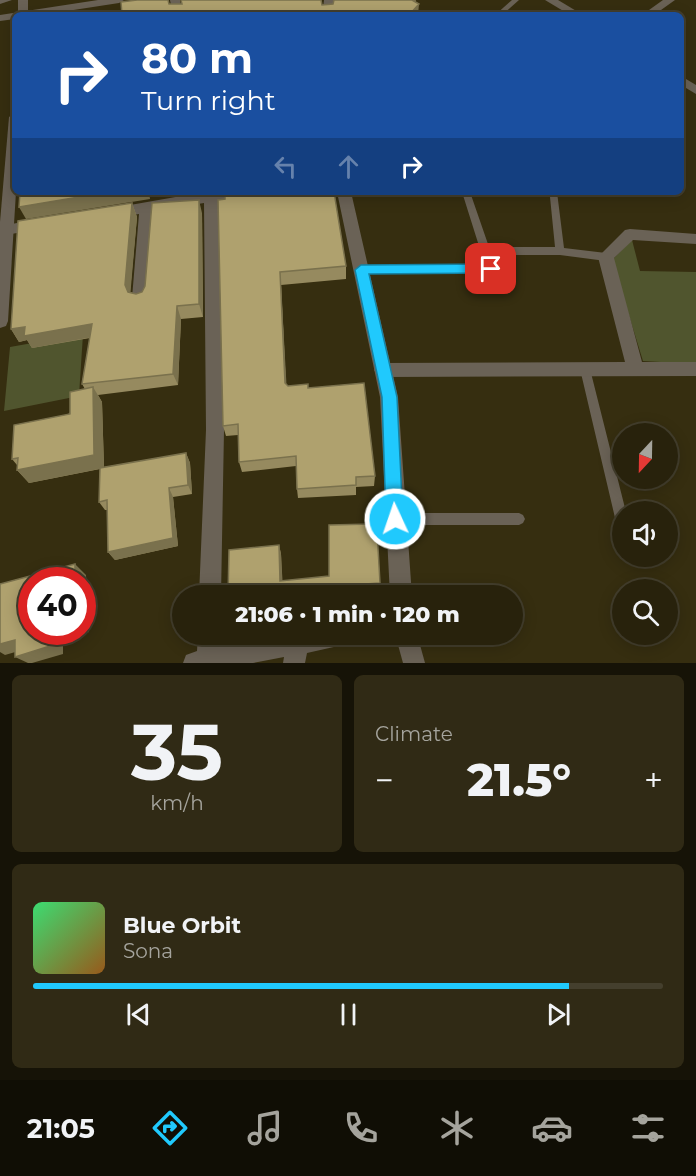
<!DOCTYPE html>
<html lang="en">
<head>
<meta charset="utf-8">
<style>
	:root { --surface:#28220c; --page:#302a15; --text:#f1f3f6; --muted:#a5a49d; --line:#443f2d; --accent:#20c9fd }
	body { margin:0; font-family:Montserrat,sans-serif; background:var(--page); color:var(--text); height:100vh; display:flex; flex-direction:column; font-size:22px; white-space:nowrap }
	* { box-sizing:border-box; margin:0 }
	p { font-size:20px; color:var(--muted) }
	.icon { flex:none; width:33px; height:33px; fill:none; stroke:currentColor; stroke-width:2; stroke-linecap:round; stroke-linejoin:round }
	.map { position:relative; height:663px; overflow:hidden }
	.details { display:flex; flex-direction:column; gap:12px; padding:12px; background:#161307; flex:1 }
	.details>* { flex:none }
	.hud { position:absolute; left:12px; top:12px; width:672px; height:183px; border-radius:9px; box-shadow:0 3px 15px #0003,0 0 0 2px var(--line); background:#1a4fa0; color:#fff; overflow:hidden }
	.needle { width:39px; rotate:202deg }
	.controls { position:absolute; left:612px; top:423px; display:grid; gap:12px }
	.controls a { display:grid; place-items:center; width:66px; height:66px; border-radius:50%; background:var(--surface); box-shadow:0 3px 15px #0003,0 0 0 2px var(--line); font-size:30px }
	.speed { position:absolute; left:18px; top:567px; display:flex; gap:12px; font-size:30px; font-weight:700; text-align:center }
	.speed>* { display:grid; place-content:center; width:78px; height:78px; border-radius:50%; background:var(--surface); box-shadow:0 3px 15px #0003,0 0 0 2px var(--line); line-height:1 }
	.speed .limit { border:9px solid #d22; background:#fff; color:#111 }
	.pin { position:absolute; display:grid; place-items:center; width:51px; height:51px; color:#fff; margin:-26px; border-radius:12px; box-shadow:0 3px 9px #0006 }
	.me { position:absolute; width:66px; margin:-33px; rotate:357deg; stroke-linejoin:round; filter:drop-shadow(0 0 4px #0008) }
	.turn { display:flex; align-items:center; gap:21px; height:126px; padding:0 30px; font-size:27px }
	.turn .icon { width:78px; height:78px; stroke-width:2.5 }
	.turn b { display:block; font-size:42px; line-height:51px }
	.lanes { display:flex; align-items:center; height:57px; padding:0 30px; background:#0003; justify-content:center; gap:30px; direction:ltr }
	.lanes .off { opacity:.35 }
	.big { font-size:45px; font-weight:800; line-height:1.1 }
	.details .card { flex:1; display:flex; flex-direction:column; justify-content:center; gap:9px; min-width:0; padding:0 21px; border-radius:9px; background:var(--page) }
	.details .dial { align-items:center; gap:0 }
	.dial b { font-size:78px; line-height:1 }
	.song { display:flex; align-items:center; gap:18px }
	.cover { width:72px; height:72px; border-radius:9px; background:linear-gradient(135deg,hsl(140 70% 55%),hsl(30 70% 35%)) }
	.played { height:6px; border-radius:3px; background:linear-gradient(90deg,var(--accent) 85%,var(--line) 85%) }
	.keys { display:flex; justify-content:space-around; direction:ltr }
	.heat { display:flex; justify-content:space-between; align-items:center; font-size:33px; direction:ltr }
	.details .tiles { flex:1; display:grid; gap:12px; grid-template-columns:1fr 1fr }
	.card:last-child { grid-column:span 2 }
	.trip { position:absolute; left:172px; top:585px; width:351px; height:60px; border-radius:30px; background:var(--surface); box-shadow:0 3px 15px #0003,0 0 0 2px var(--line); font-weight:800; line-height:60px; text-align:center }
	.tabs { display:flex; height:96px; justify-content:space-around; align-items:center; background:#100e05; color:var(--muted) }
	.tabs .icon { width:42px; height:42px }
	.tabs .on { color:var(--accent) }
	.tabs b { font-size:27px; color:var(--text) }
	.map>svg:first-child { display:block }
</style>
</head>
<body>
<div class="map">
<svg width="696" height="663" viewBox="0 0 696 663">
	<rect width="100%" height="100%" fill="#362e10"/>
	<g fill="#50552e">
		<polygon points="632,240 640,271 696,272 696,364 643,361 612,260"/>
		<polygon points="83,334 79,396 4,411 10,347"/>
	</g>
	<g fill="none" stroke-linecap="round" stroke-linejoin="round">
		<g fill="#6a6256" fill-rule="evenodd">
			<polygon points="512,0 519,0 502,15 495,15"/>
			<polygon points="462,192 470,192 489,247 555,247 550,197 520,195 516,192 557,192 564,248 606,253 611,257 606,261 560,255 491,255 496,269 491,273 358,273 356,270 361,266 485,265"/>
			<polygon points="585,364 589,366 590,369 626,512 622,512 622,528 618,526 616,522 580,369 581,366"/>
			<polygon points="395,513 519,513 523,515 525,519 523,523 519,525 395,525 391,523 389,519 391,515"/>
		</g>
		<g fill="#6a6256" fill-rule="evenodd">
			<polygon points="0,0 12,0 0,4"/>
			<polygon points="98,0 124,0 119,3 41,15 15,15 15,19 0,21 0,15"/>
			<polygon points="170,0 180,0 183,15 173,15"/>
			<polygon points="545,0 558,0 583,15 570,15"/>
			<polygon points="663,0 675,0 654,15 642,15"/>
			<polygon points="681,76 696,85 696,94 681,85"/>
			<polygon points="204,192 249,192 242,197 218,201 224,430 221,596 199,596 206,430 204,203 154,211 148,298 146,302 140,304 134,302 132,298 139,214 113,218 106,213 113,208"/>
			<polygon points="40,219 47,224 45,228 0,236 0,226"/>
			<polygon points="630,229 696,234 696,244 633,240 614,258 642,362 696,362 696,376 383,377 377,375 374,370 377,365 383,363 625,362 598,257 625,230"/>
			<polygon points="198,634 220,634 220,647 287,634 359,634 356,642 307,653 305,663 283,663 284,657 253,663 183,663 186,655 197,651"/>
		</g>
		<g fill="#6a6256" fill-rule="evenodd">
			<rect x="18" y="0" width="10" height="15"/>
			<polygon points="324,0 334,0 332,15 322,15"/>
			<polygon points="15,113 16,192 8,321 6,326 0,328 0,222 9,117"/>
			<polygon points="337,192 351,192 398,397 412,596 390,596 380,397"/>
			<polygon points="395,634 417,634 425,663 403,663"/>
		</g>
	</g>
	<g fill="#968a5f">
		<polygon points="225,199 346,266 346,279 281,285 286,384 288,386 308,388 375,476 374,486 356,487 356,495 298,498 297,489 296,466 242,472 239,462 238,435 226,436 223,426"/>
		<polygon points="132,203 137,217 130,292 136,294 142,292 202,213 203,317 181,319 178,385 98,395 102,402 104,467 186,453 190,463 192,494 173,497 178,546 115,560 108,552 107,510 105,510 99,502 100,469 29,483 17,470 17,465 12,459 70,414 85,389 82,384 90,338 32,348 27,340 19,342 11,329"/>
		<polygon points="279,545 281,554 282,581 380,583 379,591 339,593 228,596"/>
	</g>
	<g fill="#7a714d">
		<polygon points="411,0 416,0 415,8 419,4 418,15 409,15"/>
		<polygon points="109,192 149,192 150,199 26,219 19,207"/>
		<polygon points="199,200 202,213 203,317 199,304"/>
		<polygon points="132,203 137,217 130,298 125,285"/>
		<polygon points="280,272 281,285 287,394 285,383"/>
		<polygon points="177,306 181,319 178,385 173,374"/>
		<polygon points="92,324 98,336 32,348 27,340 19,342 11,329 25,327"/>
		<polygon points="93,387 102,402 104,468 29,483 17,470"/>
		<polygon points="186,453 190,463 192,494 188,485"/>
		<polygon points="169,488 173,497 178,546 115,560 108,552"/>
		<polygon points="279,545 281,554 283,589 280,581"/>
		<polygon points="75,564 86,575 89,632 63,640 63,654 32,663 28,663 15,657 50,632 82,632 82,580 75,580"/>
		<polygon points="15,640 29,648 5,655 0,652 0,644"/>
	</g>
	<g fill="#afa16e" stroke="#7a714d" stroke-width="1.5">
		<polygon points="137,0 168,0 169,4 182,4 181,0 321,0 322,5 333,4 334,0 412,0 419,4 409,15 122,15 121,2"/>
		<polygon points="20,192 109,192 19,207"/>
		<polygon points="225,192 334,192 346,266 280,272 285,383 288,386 308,384 308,388 364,383 375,476 356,477 356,485 297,489 296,456 239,462 238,424 223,426 218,200 225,199"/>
		<polygon points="199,200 199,304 177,306 173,374 82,384 92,324 24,336 25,327 11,329 18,221 132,203 125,285 128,292 136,294 142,292 145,286 152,203"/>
		<polygon points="93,387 94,455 17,470 18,458 12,459 14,425 70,414 70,392"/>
		<polygon points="186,453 188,485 169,488 173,538 108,552 107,500 99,502 100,468"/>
		<polygon points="373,524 373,530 377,530 380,583 337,586 339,596 228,596 229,550 279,545 280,581 329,576 329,525"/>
		<polygon points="75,564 75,580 32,580 32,632 50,632 50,646 15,657 15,640 0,644 0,584"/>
	</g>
	<polygon fill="#20c9fd" stroke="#1583a4" stroke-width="1.5" points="491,264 497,269 491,273 369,274 397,397 403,519 400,525 395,527 389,525 386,519 382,397 355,270 361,265"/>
</svg>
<div class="controls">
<a><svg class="needle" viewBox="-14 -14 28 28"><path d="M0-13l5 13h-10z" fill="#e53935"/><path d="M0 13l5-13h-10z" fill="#a5a49d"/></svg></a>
<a><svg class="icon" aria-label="sound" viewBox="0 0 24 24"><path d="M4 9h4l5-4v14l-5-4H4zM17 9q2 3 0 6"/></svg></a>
<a><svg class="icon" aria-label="search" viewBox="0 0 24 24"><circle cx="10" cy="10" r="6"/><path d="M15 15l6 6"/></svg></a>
</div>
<div class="speed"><div class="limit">40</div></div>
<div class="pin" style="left:491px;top:269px;background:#d93025"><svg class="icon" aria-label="arrive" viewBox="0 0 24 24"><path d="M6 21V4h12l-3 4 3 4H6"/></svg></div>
<svg class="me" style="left:395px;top:519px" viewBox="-20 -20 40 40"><circle r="17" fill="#20c9fd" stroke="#fff" stroke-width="3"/><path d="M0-11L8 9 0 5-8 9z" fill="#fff"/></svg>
<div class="trip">21:06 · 1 min · 120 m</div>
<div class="hud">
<div class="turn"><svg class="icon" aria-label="right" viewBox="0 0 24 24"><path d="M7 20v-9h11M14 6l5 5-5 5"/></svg><div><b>80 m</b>Turn right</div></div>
<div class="lanes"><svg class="icon off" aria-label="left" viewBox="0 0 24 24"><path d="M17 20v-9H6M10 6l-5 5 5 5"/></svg><svg class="icon off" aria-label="ahead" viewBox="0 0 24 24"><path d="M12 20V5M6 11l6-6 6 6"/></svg><svg class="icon" aria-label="right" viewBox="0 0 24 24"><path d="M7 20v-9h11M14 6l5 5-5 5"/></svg></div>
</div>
</div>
<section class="details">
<div class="tiles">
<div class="card dial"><b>35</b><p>km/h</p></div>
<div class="card"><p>Climate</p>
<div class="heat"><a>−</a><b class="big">21.5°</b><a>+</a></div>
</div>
<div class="card">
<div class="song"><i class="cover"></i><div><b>Blue Orbit</b><p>Sona</p></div></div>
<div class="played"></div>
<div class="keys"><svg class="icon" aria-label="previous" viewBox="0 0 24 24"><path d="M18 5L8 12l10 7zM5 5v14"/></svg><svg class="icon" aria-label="pause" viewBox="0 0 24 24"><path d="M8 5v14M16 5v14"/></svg><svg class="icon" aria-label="next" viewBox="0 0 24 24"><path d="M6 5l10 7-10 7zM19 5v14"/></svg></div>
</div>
</div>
</section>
<nav class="tabs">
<b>21:05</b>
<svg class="icon on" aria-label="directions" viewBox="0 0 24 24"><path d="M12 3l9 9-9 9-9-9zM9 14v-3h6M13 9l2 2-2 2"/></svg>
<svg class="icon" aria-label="music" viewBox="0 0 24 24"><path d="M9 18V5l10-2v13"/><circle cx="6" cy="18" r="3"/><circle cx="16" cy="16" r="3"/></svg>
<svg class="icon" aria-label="phone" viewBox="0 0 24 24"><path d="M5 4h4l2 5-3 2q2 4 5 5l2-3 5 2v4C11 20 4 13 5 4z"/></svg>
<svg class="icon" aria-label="climate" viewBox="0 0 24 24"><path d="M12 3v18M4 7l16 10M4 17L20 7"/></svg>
<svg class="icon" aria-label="car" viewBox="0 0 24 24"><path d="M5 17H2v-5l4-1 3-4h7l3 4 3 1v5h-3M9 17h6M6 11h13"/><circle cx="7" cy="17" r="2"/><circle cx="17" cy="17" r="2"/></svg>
<svg class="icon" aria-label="filters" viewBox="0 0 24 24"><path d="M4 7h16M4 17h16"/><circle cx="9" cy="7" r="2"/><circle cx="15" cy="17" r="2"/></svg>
</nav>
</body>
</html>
